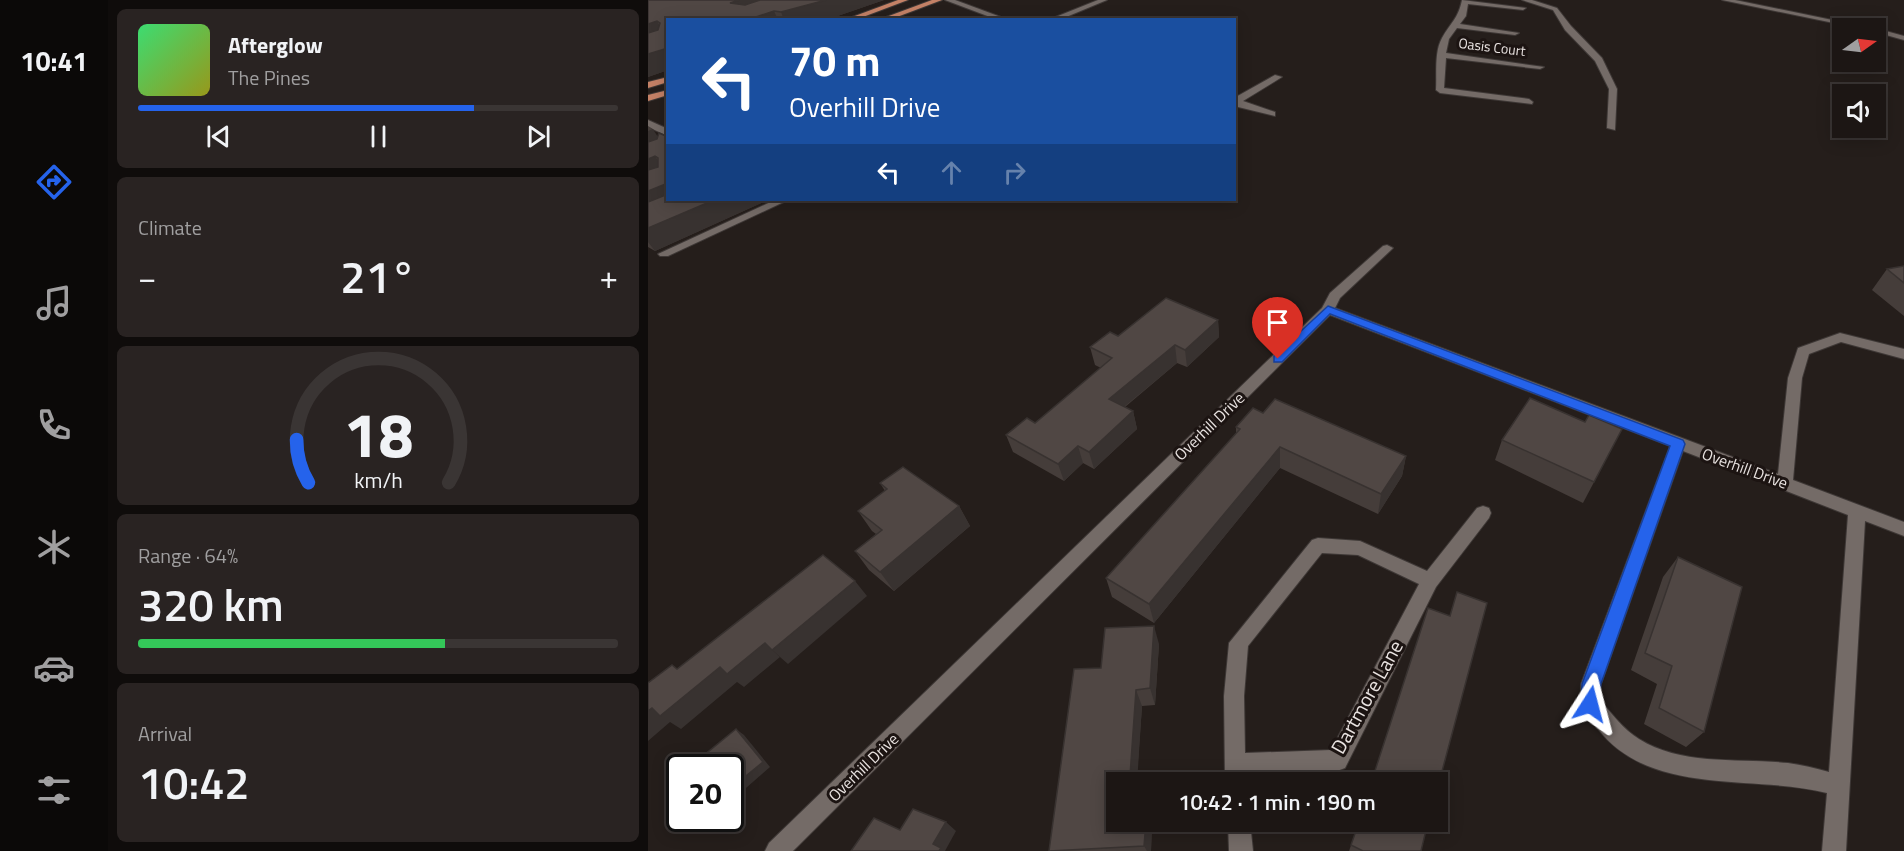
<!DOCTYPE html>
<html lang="en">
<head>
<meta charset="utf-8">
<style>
	:root { --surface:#1c1614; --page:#292322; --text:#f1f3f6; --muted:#a09fa0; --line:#3a3534; --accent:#2563eb }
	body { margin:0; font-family:"Titillium Web",sans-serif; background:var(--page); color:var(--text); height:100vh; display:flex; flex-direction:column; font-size:22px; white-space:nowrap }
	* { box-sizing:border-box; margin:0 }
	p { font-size:20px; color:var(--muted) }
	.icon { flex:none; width:33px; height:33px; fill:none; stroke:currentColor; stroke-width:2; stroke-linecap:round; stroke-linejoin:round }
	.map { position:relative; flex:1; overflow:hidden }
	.details { display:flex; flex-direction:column; gap:9px; padding:9px; background:#0f0c0b; width:540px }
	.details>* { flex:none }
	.banner { position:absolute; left:18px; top:18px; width:570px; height:183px; border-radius:0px; box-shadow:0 3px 15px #0003,0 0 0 2px var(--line); background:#1a4fa0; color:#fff; overflow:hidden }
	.needle { width:39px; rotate:76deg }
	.fabs { position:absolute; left:1184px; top:18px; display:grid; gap:12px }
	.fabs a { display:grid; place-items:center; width:54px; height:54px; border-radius:0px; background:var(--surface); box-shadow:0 3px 15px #0003,0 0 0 2px var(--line); font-size:30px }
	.speed { position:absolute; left:18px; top:754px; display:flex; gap:12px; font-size:30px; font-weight:700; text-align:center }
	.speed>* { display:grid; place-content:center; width:78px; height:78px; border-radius:50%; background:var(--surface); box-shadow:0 3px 15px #0003,0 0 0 2px var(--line); line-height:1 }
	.speed .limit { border:3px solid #111; border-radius:9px; background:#fff; color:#111 }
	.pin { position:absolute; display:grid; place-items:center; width:51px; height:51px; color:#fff; margin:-62px -26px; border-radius:50% 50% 50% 0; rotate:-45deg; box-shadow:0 0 6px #0007 }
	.pin .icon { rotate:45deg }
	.me { position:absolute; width:66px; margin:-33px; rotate:9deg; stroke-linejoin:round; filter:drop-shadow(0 0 4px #0008) }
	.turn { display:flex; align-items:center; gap:21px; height:126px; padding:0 24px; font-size:27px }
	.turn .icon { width:78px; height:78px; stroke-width:2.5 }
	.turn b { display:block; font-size:42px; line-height:51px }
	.lanes { display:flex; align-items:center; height:57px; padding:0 24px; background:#0003; justify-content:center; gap:30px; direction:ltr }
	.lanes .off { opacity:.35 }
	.big { font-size:45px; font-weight:600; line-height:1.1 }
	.details .widget { flex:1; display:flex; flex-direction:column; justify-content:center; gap:9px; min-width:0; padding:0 21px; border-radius:9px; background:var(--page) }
	.details .dial { align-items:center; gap:0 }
	.dial svg { height:156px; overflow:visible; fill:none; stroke:var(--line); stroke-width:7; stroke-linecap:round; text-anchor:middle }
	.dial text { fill:var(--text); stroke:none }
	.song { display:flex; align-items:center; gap:18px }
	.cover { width:72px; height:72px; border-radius:9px; background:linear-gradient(135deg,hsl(140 70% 55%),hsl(60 70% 35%)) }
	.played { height:6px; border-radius:3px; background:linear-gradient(90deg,var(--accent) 70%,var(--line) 70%) }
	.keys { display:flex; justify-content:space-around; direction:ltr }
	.heat { display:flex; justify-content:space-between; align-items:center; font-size:33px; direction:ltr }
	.charge { height:9px; border-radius:4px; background:linear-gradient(90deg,#34c759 64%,var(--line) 0) }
	.trip { position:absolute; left:458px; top:772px; width:342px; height:60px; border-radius:0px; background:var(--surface); box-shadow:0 3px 15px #0003,0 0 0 2px var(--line); font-weight:600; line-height:60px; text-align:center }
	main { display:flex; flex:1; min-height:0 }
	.tab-bar { display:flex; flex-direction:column; width:108px; justify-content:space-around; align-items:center; background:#0b0908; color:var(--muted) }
	.tab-bar .icon { width:42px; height:42px }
	.tab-bar .on { color:var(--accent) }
	.tab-bar b { font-size:27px; color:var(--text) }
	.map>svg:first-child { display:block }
</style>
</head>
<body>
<main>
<nav class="tab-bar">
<b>10:41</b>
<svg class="icon on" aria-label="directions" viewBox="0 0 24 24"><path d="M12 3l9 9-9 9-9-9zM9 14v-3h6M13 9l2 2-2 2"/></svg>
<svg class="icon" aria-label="music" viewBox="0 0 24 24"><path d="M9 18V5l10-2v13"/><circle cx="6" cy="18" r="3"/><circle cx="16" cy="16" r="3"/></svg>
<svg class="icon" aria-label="phone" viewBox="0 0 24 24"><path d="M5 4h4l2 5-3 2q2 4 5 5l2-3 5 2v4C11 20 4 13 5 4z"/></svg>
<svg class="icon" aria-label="climate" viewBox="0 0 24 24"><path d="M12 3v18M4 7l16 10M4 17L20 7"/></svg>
<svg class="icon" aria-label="car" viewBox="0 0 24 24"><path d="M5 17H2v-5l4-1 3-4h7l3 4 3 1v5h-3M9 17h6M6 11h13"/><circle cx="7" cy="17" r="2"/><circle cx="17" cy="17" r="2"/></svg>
<svg class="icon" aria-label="filters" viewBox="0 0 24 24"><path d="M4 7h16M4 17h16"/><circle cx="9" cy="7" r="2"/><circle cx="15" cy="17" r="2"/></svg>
</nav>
<section class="details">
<div class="widget">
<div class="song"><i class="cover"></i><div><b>Afterglow</b><p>The Pines</p></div></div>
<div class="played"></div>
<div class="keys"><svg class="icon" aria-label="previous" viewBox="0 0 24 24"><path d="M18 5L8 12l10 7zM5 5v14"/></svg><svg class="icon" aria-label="pause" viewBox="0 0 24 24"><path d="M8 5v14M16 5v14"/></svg><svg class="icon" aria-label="next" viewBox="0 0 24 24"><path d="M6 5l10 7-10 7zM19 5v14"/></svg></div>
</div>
<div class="widget"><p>Climate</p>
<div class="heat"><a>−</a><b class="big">21°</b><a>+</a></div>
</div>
<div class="widget dial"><svg viewBox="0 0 100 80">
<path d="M14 69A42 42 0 1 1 86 69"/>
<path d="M14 69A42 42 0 0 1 8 47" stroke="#2563eb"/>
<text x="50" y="56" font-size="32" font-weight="700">18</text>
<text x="50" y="72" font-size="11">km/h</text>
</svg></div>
<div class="widget"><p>Range · 64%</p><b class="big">320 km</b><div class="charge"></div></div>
<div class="widget"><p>Arrival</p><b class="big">10:42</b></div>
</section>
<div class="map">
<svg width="1256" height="851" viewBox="0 0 1256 851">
	<rect width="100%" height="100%" fill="#251e1b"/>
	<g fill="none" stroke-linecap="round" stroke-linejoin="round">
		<defs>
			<g id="minor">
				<polygon points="297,0 307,0 361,20 350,20"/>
				<polygon points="450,0 459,0 411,20 400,20"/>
				<path d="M 814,0 L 878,8 L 875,10 L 820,4 L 818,16 L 812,24 L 871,33 L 867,35 L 809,28 L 801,39 L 798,53 L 896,67 L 892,69 L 798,58 L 796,88 L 881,99 L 885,102 L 884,104 L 792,93 L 788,90 C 789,74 786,52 794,38 C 803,22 810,19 814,0 Z"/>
				<polygon points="874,0 884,0 909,8 923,26 954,58 969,89 967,130 959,128 961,89 947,61 917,30 905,10"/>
				<polygon points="1074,0 1087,0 1223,28 1210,28"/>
				<polygon points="1224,28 1227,28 1256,36 1256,40 1227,32 1227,28"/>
				<polygon points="627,75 634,77 595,101 627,112 627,116 586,106 586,98"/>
				<polygon points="0,120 20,129 20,136 0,127"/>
				<polygon points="127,200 140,200 20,256 12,256 10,254"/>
				<path d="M 739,245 L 745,248 L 743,250 L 692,298 L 687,308 L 1130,474 L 1140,378 L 1150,348 L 1192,333 L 1256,349 L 1256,359 L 1193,342 L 1161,354 L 1154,378 L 1145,480 L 1256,522 L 1256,536 L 1217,521 L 1198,851 L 1174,851 L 1179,793 C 1105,774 1002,797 950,729 C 935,711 932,707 933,684 L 1022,446 L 682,315 L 145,851 L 117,851 L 121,843 L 674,308 L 682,293 L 735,246 ZM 1035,451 L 1200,515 L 1181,772 C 1167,768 1154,765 1140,763 C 1092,758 1034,766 991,739 C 975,729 964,714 952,700 L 953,684 Z"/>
				<path d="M 835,506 L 841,508 L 843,513 L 841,518 L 788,587 L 697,768 L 689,771 L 598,774 L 599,783 L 577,783 L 576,696 L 581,643 L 664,540 L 670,538 L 712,541 L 779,571 L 829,508 ZM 674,553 L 710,555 L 771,584 L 683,750 L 597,753 L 596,696 L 600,646 Z"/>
				<polygon points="580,822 602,822 605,851 581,851"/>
			</g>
			<g id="major">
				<polygon points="250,0 260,0 207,20 196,20"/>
				<polygon points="284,0 294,0 241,20 230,20"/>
				<polygon points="20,77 20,82 0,88 0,82"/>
				<polygon points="20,90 20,95 0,101 0,95"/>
			</g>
		</defs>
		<use href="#minor" stroke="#3e3836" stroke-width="2"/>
		<use href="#major" stroke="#3e3836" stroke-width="2"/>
		<use href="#minor" fill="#746b67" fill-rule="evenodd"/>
		<use href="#major" fill="#c48166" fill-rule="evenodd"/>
	</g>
	<g fill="#453d3a">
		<polygon points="0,0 236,0 178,20 20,20 20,70 0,77"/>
		<polygon points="0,126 5,129 20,200 120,200 7,251 0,247"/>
		<polygon points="1256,266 1256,316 1224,290 1239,269"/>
		<polygon points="570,320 571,337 539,367 529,363 477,407 485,411 489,429 446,469 435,463 416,481 365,452 358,435 387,423 453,368 447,365 442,347"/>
		<polygon points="615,413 758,456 754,476 730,514 632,468 506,623 464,597 458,578 588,434 588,427"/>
		<polygon points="937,422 974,429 935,503 847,460 854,440"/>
		<polygon points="232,483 311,506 322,526 246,591 221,570 207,551 228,534 224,531 210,511 237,491"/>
		<polygon points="1030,557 1056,732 1038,747 996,724 1009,684 983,670 1015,577"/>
		<polygon points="511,644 507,705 494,706 489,776 468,822 504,822 503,851 401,851"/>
		<polygon points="711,822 773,851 701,851"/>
	</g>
	<g fill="#383230">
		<polygon points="91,0 147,0 93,20 82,3"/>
		<polygon points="178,0 236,0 178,20 136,20 133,12"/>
		<polygon points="126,11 130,20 99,20"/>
		<polygon points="9,21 19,39 0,45 0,24"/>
		<polygon points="20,48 20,70 0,77 0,54"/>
		<polygon points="5,129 16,147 0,154 0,131"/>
		<polygon points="7,156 19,175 0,183 0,159"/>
		<polygon points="20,183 20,200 0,216 0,191"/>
		<polygon points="66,200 120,200 7,251 0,242 0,228"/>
		<polygon points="570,320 571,337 539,367 537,350"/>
		<polygon points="527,345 529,363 465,416 461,399"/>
		<polygon points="485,411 489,429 446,469 441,452"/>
		<polygon points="430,446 435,463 416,481 410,464"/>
		<polygon points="632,447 632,468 506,623 501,604"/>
		<polygon points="758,456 754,476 730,514 733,494"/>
		<polygon points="311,506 322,526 246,591 232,572"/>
		<polygon points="207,581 219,596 140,664 124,650"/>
		<polygon points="506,626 511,644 507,705 502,688"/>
		<polygon points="117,643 132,657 96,687 89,682 33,729 22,722 0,741 0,711 72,667"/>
		<polygon points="488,690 494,706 489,783 482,776"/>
		<polygon points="88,729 96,735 122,767 90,795 82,790"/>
		<polygon points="298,822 308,831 297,851 291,851 285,844"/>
		<polygon points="498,822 504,822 503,851 499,851 496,846"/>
	</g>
	<g fill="#504744" stroke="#383230" stroke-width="1.5">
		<polygon points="0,0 91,0 82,3 97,5 112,0 178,0 133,12 126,11 99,20 20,20 20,48 0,54 0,33 10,30 12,23 9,21 0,24"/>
		<polygon points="11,133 20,137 20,183 0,191 0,170 10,167 10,158 7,156 0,159 0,142 9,139"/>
		<polygon points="20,194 20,200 66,200 0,228 0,202"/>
		<polygon points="1256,266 1256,283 1239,269"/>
		<polygon points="518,298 570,320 537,350 527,345 461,399 485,411 441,452 430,446 410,464 358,435 379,418 387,423 464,358 442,347 462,332 470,336"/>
		<polygon points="882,398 937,422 941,415 974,429 946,482 854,440"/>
		<polygon points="627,399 758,456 733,494 632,447 501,604 458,578 592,429 588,427 605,408 615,413"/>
		<polygon points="255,467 311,506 232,572 207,551 234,530 210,511 239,489 232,483"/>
		<polygon points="175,555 207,581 124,650 117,643 79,674 72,667 12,716 4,708 0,711 0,683 24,665 29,669"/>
		<polygon points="1030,557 1094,587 1056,732 1011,708 1024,666 997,653"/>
		<polygon points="809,592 839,603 789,790 789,783 723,783 780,608 802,616"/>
		<polygon points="506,626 502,688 488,690 482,776 500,775 500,783 468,783 468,822 498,822 496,846 401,851 426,669 453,668 457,628"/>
		<polygon points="88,729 115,762 82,789 82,768 64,768 55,756"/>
		<polygon points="265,809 298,822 285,844 293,848 291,851 203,851 226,818 252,830"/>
		<polygon points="711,822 780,822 773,851 715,851 703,845"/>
	</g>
	<polygon fill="#2563eb" stroke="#184099" stroke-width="1.5" points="680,306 1035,440 1037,444 953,684 949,710 942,713 936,710 933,704 934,684 1022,446 682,314 634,362 626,362 626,356"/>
	<g text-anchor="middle" stroke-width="6" stroke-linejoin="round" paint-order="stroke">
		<g font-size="14" fill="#e9e3e1" stroke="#1c1412">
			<text transform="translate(844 47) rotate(7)" y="5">Oasis Court</text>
		</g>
		<g font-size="16" fill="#e9e3e1" stroke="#1c1412">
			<text transform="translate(561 426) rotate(-44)" y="6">Overhill Drive</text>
			<text transform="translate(1097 468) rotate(20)" y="6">Overhill Drive</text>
			<text transform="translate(215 767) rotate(-44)" y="6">Overhill Drive</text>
		</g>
		<g font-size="20" fill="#e9e3e1" stroke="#1c1412">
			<text transform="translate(719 697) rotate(-61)" y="7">Dartmore Lane</text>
		</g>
	</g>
</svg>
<div class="fabs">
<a><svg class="needle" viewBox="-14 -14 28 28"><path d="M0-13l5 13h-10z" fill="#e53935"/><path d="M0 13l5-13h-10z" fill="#a09fa0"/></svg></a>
<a><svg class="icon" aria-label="sound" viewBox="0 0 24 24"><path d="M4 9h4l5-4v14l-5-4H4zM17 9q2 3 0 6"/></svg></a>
</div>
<div class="speed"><div class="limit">20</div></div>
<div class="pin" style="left:630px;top:359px;background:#d93025"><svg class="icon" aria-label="arrive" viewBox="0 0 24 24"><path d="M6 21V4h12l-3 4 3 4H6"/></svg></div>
<svg class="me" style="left:942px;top:704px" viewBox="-20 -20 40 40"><path d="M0-17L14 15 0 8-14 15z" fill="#2563eb" stroke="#fff" stroke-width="4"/></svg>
<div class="trip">10:42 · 1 min · 190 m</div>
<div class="banner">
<div class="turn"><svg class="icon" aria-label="left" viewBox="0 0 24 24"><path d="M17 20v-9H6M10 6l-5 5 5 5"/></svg><div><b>70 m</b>Overhill Drive</div></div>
<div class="lanes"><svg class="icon" aria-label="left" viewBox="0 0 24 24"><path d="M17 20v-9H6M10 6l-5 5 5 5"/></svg><svg class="icon off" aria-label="ahead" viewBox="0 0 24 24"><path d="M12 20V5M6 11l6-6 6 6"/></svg><svg class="icon off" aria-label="right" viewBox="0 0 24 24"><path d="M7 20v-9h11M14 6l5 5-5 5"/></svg></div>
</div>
</div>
</main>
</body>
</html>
